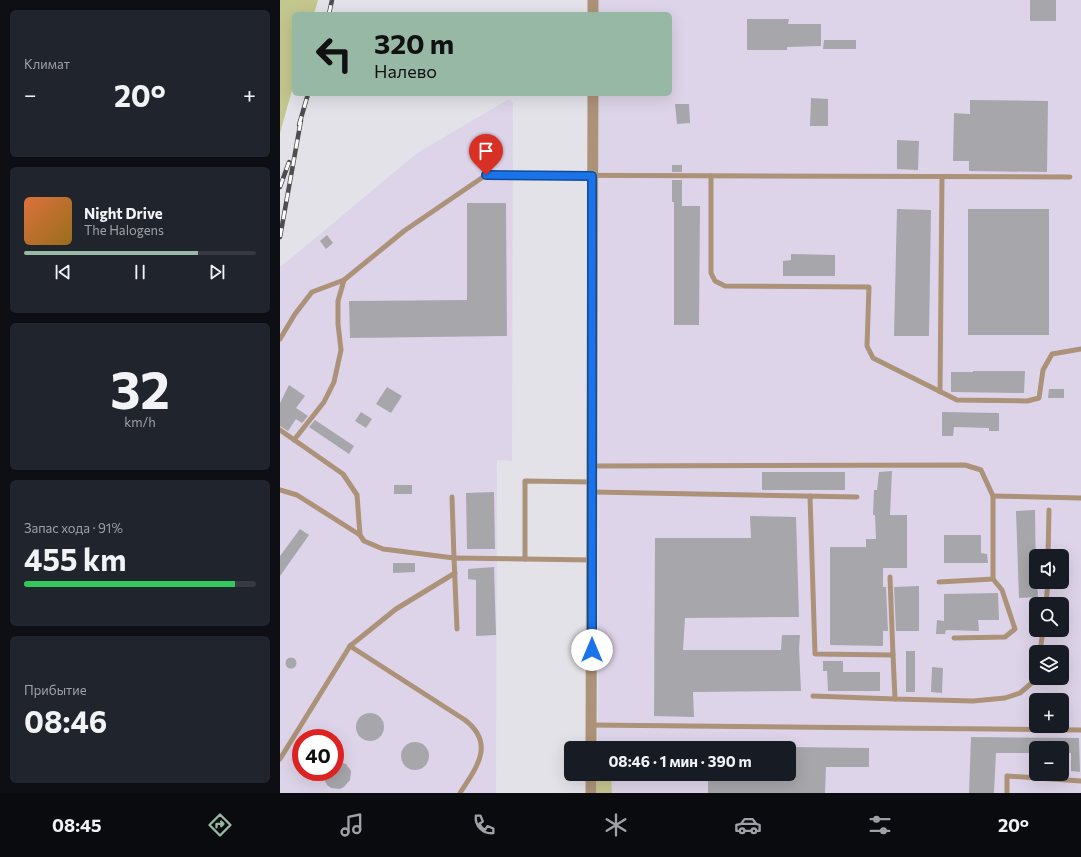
<!DOCTYPE html>
<html lang="ru">
<head>
<meta charset="utf-8">
<style>
	:root { --surface:#171b24; --page:#20242c; --text:#f1f3f6; --muted:#9ea1a6; --line:#363941; --accent:#96b8a4 }
	body { margin:0; font-family:Commissioner,sans-serif; background:var(--page); color:var(--text); height:100vh; display:flex; flex-direction:column; font-size:15px; white-space:nowrap }
	* { box-sizing:border-box; margin:0 }
	p { font-size:13px; color:var(--muted) }
	.icon { flex:none; width:22px; height:22px; fill:none; stroke:currentColor; stroke-width:2; stroke-linecap:round; stroke-linejoin:round }
	.map { position:relative; flex:1; overflow:hidden }
	.sheet { display:flex; flex-direction:column; gap:10px; padding:10px; background:#0d0f14; width:280px }
	.sheet>* { flex:none }
	.banner { position:absolute; left:12px; top:12px; width:380px; height:84px; border-radius:6px; box-shadow:0 4px 16px #0002; background:#96b8a4; color:#111; overflow:hidden }
	.tools { position:absolute; left:749px; top:549px; display:grid; gap:8px }
	.tools a { display:grid; place-items:center; width:40px; height:40px; border-radius:6px; background:var(--surface); box-shadow:0 4px 16px #0002; font-size:20px }
	.speed { position:absolute; left:12px; top:729px; display:flex; gap:8px; font-size:20px; font-weight:700; text-align:center }
	.speed>* { display:grid; place-content:center; width:52px; height:52px; border-radius:50%; background:var(--surface); box-shadow:0 4px 16px #0002; line-height:1 }
	.speed .limit { border:6px solid #d22; background:#fff; color:#111 }
	.pin { position:absolute; display:grid; place-items:center; width:34px; height:34px; color:#fff; margin:-41px -17px; border-radius:50% 50% 50% 0; rotate:-45deg; box-shadow:0 0 4px #0007 }
	.pin .icon { rotate:45deg }
	.me { position:absolute; width:44px; margin:-22px; rotate:0deg; stroke-linejoin:round; filter:drop-shadow(0 0 3px #0008) }
	.turn { display:flex; align-items:center; gap:14px; height:84px; padding:0 16px; font-size:18px }
	.turn .icon { width:52px; height:52px; stroke-width:2.5 }
	.turn b { display:block; font-size:28px; line-height:34px }
	.big { font-size:30px; font-weight:700; line-height:1.1 }
	.sheet .widget { flex:1; display:flex; flex-direction:column; justify-content:center; gap:6px; min-width:0; padding:0 14px; border-radius:6px; background:var(--page) }
	.sheet .dial { align-items:center; gap:0 }
	.dial b { font-size:52px; line-height:1 }
	.song { display:flex; align-items:center; gap:12px }
	.cover { width:48px; height:48px; border-radius:6px; background:linear-gradient(135deg,hsl(20 70% 55%),hsl(40 70% 35%)) }
	.played { height:4px; border-radius:2px; background:linear-gradient(90deg,var(--accent) 75%,var(--line) 75%) }
	.keys { display:flex; justify-content:space-around; direction:ltr }
	.heat { display:flex; justify-content:space-between; align-items:center; font-size:22px; direction:ltr }
	.charge { height:6px; border-radius:3px; background:linear-gradient(90deg,#34c759 91%,var(--line) 0) }
	.trip { position:absolute; left:284px; top:741px; width:232px; height:40px; border-radius:6px; background:var(--surface); box-shadow:0 4px 16px #0002; font-weight:700; line-height:40px; text-align:center }
	.dock { display:flex; height:64px; justify-content:space-around; align-items:center; background:#090b0e; color:var(--muted) }
	.dock .icon { width:28px; height:28px }
	.dock .on { color:var(--accent) }
	.dock b { font-size:18px; color:var(--text) }
	main { display:flex; flex:1; min-height:0 }
	.map>svg:first-child { display:block }
</style>
</head>
<body>
<main>
<section class="sheet">
<div class="widget"><p>Климат</p>
<div class="heat"><a>−</a><b class="big">20°</b><a>+</a></div>
</div>
<div class="widget">
<div class="song"><i class="cover"></i><div><b>Night Drive</b><p>The Halogens</p></div></div>
<div class="played"></div>
<div class="keys"><svg class="icon" aria-label="previous" viewBox="0 0 24 24"><path d="M18 5L8 12l10 7zM5 5v14"/></svg><svg class="icon" aria-label="pause" viewBox="0 0 24 24"><path d="M8 5v14M16 5v14"/></svg><svg class="icon" aria-label="next" viewBox="0 0 24 24"><path d="M6 5l10 7-10 7zM19 5v14"/></svg></div>
</div>
<div class="widget dial"><b>32</b><p>km/h</p></div>
<div class="widget"><p>Запас хода · 91%</p><b class="big">455 km</b><div class="charge"></div></div>
<div class="widget"><p>Прибытие</p><b class="big">08:46</b></div>
</section>
<div class="map">
<svg width="801" height="793" viewBox="0 0 801 793">
	<rect width="100%" height="100%" fill="#e2e2e8"/>
	<g fill="#ded4e9" fill-rule="evenodd">
		<path d="M 319,0 L 801,0 L 801,793 L 318,793 L 318,774 L 509,774 L 509,748 L 318,748 L 319,94 L 390,94 L 390,14 L 319,14 ZM 756,556 L 782,556 L 782,582 L 756,582 ZM 756,604 L 782,604 L 782,630 L 756,630 ZM 756,652 L 782,652 L 782,678 L 756,678 ZM 756,700 L 782,700 L 782,726 L 756,726 ZM 756,748 L 782,748 L 782,774 L 756,774 Z"/>
		<path d="M 229,99 L 233,103 L 232,461 L 217,460 L 216,793 L 0,793 L 0,267 L 50,226 L 137,153 ZM 21,738 L 55,738 L 55,772 L 21,772 Z"/>
	</g>
	<g fill="#c3c68d">
		<polygon points="0,0 38,0 34,14 14,14 14,83 0,133"/>
		<polygon points="317,774 331,774 332,793 317,793"/>
	</g>
	<g fill="#a6a6ab">
		<rect x="750" y="0" width="26" height="21"/>
		<polygon points="467,19 509,19 508,24 541,24 541,46 507,47 507,50 467,50"/>
		<polygon points="544,40 576,40 576,49 543,49"/>
		<polygon points="531,98 548,99 548,126 530,126"/>
		<polygon points="690,100 768,101 767,172 689,171 689,161 673,161 674,113 690,114"/>
		<polygon points="395,104 409,104 410,123 397,124"/>
		<polygon points="617,140 639,141 638,170 617,169"/>
		<rect x="392" y="165" width="10" height="7"/>
		<polygon points="392,180 402,180 402,206 420,206 419,325 394,325 394,202 392,202"/>
		<polygon points="187,203 226,203 227,336 70,338 69,301 187,300"/>
		<polygon points="617,209 651,210 649,336 614,336"/>
		<rect x="688" y="209" width="81" height="126"/>
		<polygon points="47,235 53,243 46,249 40,241"/>
		<polygon points="511,254 555,255 555,276 503,276 503,261 511,260"/>
		<polygon points="693,371 745,371 744,393 671,392 671,372 693,372"/>
		<polygon points="9,385 25,396 16,408 28,416 22,423 16,419 8,431 0,426 0,403"/>
		<polygon points="107,387 122,396 111,413 96,404"/>
		<polygon points="769,389 784,389 784,398 768,398"/>
		<polygon points="81,412 92,419 86,428 75,421"/>
		<polygon points="662,412 719,413 719,431 709,431 709,428 674,427 673,436 662,436"/>
		<polygon points="35,420 74,446 69,454 29,427"/>
		<polygon points="612,471 610,515 627,515 627,568 603,568 603,587 606,587 608,631 603,631 603,646 550,645 550,547 586,547 586,539 596,539 595,515 593,515 594,490 597,490 599,472"/>
		<rect x="482" y="472" width="83" height="18"/>
		<rect x="114" y="485" width="18" height="9"/>
		<polygon points="214,492 215,549 187,549 186,493"/>
		<polygon points="755,510 756,582 757,582 758,597 739,598 736,511"/>
		<polygon points="470,516 516,517 519,617 405,618 403,650 501,650 502,635 520,635 519,648 521,691 413,692 414,717 374,716 375,538 471,538"/>
		<polygon points="20,529 29,535 0,576 0,556"/>
		<polygon points="664,535 701,535 701,553 707,554 708,563 664,563"/>
		<polygon points="113,563 135,563 135,572 113,573"/>
		<polygon points="214,567 216,635 196,636 196,580 188,579 188,569"/>
		<polygon points="639,586 639,631 616,631 614,587"/>
		<polygon points="718,593 719,620 698,620 699,631 666,630 665,634 656,634 657,620 664,621 664,594"/>
		<rect x="626" y="651" width="9" height="41"/>
		<circle cx="11" cy="663" r="5.5"/>
		<polygon points="543,661 563,661 563,672 600,672 600,691 548,691 547,671 543,671"/>
		<polygon points="652,667 663,668 662,693 651,692"/>
		<circle cx="90" cy="727" r="14"/>
		<polygon points="691,737 799,738 800,772 791,771 791,753 782,753 782,748 756,748 756,753 716,753 714,793 689,793"/>
		<circle cx="135" cy="756" r="14"/>
		<polygon points="509,747 589,748 589,767 546,767 545,793 428,793 428,774 509,774"/>
		<polygon points="55,761 66,764 71,771 70,780 64,787 60,789 51,788 47,785 43,777 43,772 55,772"/>
	</g>
	<g fill="none" stroke-linecap="round" stroke-linejoin="round">
		<g stroke="#ac9278" stroke-width="5">
			<polyline points="431,176 431,273 435,281 445,286 589,287 587,346 593,358 677,400 747,401 759,398 763,370 772,354 801,349"/>
			<polyline points="0,339 15,314 32,292 64,280 124,231 206,175 790,177"/>
			<polyline points="660,392 662,177"/>
			<polyline points="0,430 63,474 77,495 80,535 84,541 103,549 174,558 172,497"/>
			<polyline points="14,440 44,402 54,382 61,350 58,324 58,301 64,280"/>
			<polyline points="312,466 685,465 701,470 713,496 713,579 659,582"/>
			<polyline points="0,490 17,495 80,535"/>
			<polyline points="312,492 577,497"/>
			<polyline points="530,496 535,654 613,655 610,577"/>
			<polyline points="713,496 801,498"/>
			<polyline points="768,556 769,510"/>
			<polyline points="245,559 245,481 312,482"/>
			<path d="M 175,573 L 116,609 L 70,646 L 185,720 C 216,744 196,768 180,793"/>
			<polyline points="766,604 768,582"/>
			<polyline points="177,629 174,558 312,560"/>
			<polyline points="674,638 725,637 735,629 722,590 713,579"/>
			<polyline points="760,652 763,630"/>
			<polyline points="613,655 615,699 693,701 725,698 740,693 754,681 756,672"/>
			<polyline points="533,696 615,699"/>
			<polyline points="311,725 801,730"/>
			<polyline points="0,759 70,646"/>
			<polyline points="727,793 727,776 801,781"/>
		</g>
		<g stroke="#ac9278" stroke-width="11">
			<polyline points="313,14 313,0"/>
			<polyline points="311,748 313,94"/>
			<polyline points="311,793 311,774"/>
		</g>
		<defs>
			<g id="rail">
				<polyline points="49,14 52,0"/>
				<polyline points="19,125 28,94"/>
				<polyline points="0,187 9,162"/>
				<polyline points="0,237 21,120"/>
			</g>
		</defs>
		<use href="#rail" stroke="#4e4e52" stroke-width="4.5"/>
		<use href="#rail" stroke="#fff" stroke-width="3" stroke-dasharray="9" stroke-linecap="butt"/>
	</g>
	<g fill="none" stroke-linecap="round" stroke-linejoin="round">
		<defs>
			<polyline id="route" points="206,175 312,176 312,650"/>
		</defs>
		<use href="#route" stroke="#114b97" stroke-width="10"/>
		<use href="#route" stroke="#1a73e8" stroke-width="7"/>
	</g>
</svg>
<div class="tools">
<a><svg class="icon" aria-label="sound" viewBox="0 0 24 24"><path d="M4 9h4l5-4v14l-5-4H4zM17 9q2 3 0 6"/></svg></a>
<a><svg class="icon" aria-label="search" viewBox="0 0 24 24"><circle cx="10" cy="10" r="6"/><path d="M15 15l6 6"/></svg></a>
<a><svg class="icon" aria-label="layers" viewBox="0 0 24 24"><path d="M12 4l9 5-9 5-9-5zM3 14l9 5 9-5"/></svg></a>
<a>+</a>
<a>−</a>
</div>
<div class="speed"><div class="limit">40</div></div>
<div class="pin" style="left:206px;top:175px;background:#d93025"><svg class="icon" aria-label="arrive" viewBox="0 0 24 24"><path d="M6 21V4h12l-3 4 3 4H6"/></svg></div>
<svg class="me" style="left:312px;top:650px" viewBox="-20 -20 40 40"><circle r="19" fill="#fff"/><path d="M0-13L10 11 0 6-10 11z" fill="#1a73e8"/></svg>
<div class="trip">08:46 · 1 мин · 390 m</div>
<div class="banner">
<div class="turn"><svg class="icon" aria-label="left" viewBox="0 0 24 24"><path d="M17 20v-9H6M10 6l-5 5 5 5"/></svg><div><b>320 m</b>Налево</div></div>
</div>
</div>
</main>
<nav class="dock">
<b>08:45</b>
<svg class="icon on" aria-label="directions" viewBox="0 0 24 24"><path d="M12 3l9 9-9 9-9-9zM9 14v-3h6M13 9l2 2-2 2"/></svg>
<svg class="icon" aria-label="music" viewBox="0 0 24 24"><path d="M9 18V5l10-2v13"/><circle cx="6" cy="18" r="3"/><circle cx="16" cy="16" r="3"/></svg>
<svg class="icon" aria-label="phone" viewBox="0 0 24 24"><path d="M5 4h4l2 5-3 2q2 4 5 5l2-3 5 2v4C11 20 4 13 5 4z"/></svg>
<svg class="icon" aria-label="climate" viewBox="0 0 24 24"><path d="M12 3v18M4 7l16 10M4 17L20 7"/></svg>
<svg class="icon" aria-label="car" viewBox="0 0 24 24"><path d="M5 17H2v-5l4-1 3-4h7l3 4 3 1v5h-3M9 17h6M6 11h13"/><circle cx="7" cy="17" r="2"/><circle cx="17" cy="17" r="2"/></svg>
<svg class="icon" aria-label="filters" viewBox="0 0 24 24"><path d="M4 7h16M4 17h16"/><circle cx="9" cy="7" r="2"/><circle cx="15" cy="17" r="2"/></svg>
<b>20°</b>
</nav>
</body>
</html>
